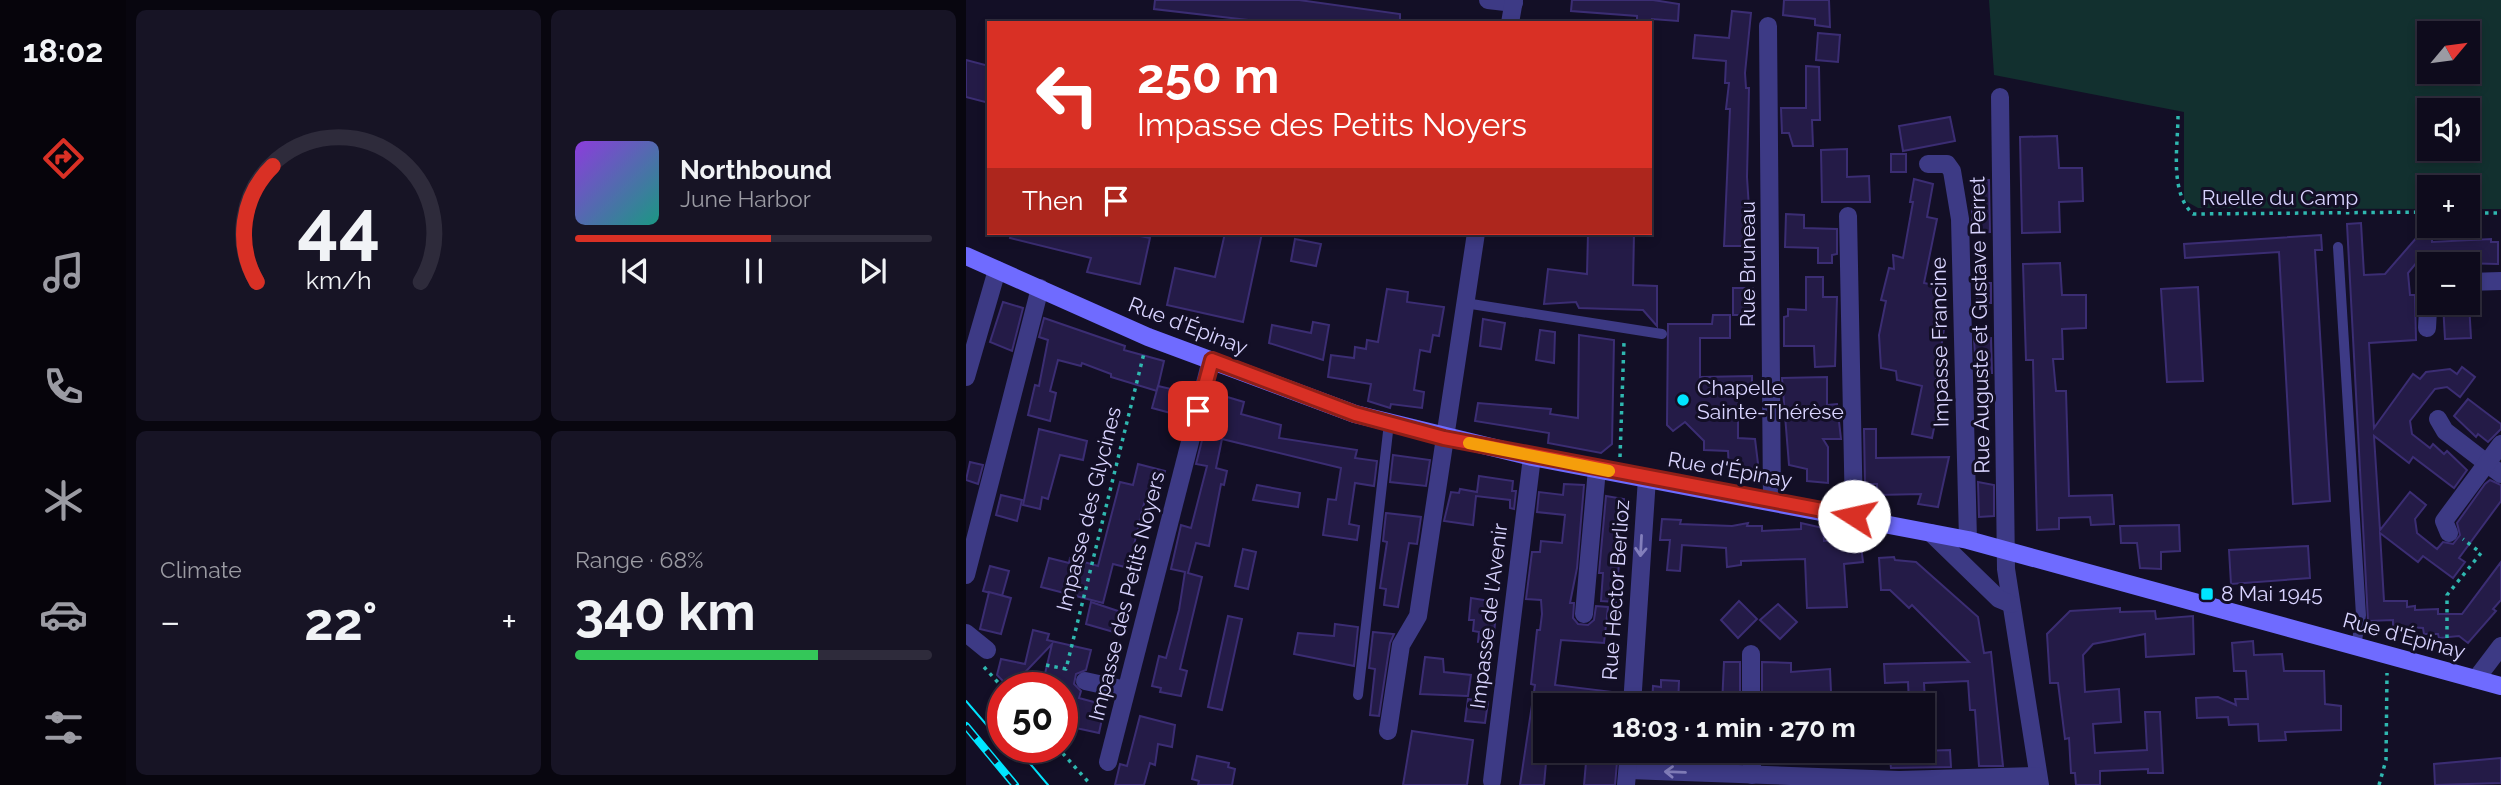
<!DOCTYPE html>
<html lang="en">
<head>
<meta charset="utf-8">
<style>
	:root { --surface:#0e0b1c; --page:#171425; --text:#f1f3f6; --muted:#9b9ba3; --line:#2e2b3b; --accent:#d93025 }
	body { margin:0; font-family:Raleway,sans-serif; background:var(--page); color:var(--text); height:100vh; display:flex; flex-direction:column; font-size:26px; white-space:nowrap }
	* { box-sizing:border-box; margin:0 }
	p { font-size:23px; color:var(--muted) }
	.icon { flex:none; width:38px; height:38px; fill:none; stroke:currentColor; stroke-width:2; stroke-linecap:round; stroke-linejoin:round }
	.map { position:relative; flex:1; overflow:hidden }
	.sheet { display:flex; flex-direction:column; gap:10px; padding:10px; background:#08060f; width:840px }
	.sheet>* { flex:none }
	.top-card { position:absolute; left:21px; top:21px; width:665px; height:214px; border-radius:0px; box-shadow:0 4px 10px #0003,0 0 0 2px var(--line); background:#d93025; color:#fff; overflow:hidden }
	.needle { width:46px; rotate:61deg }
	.buttons { position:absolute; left:1451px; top:21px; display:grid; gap:14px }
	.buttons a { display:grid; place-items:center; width:63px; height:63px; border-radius:0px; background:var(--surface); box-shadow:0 4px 10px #0003,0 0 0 2px var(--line); font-size:35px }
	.speed { position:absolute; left:21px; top:672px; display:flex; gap:14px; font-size:35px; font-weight:700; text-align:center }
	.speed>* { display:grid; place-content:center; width:91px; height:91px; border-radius:50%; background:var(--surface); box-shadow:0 4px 10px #0003,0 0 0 2px var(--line); line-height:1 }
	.speed .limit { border:10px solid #d22; background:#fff; color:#111 }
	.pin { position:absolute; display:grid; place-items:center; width:60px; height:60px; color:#fff; margin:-30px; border-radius:14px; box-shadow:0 4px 10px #0006 }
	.me { position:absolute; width:77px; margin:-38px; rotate:280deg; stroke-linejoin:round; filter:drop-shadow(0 0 5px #0008) }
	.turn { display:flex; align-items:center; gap:24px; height:147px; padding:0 35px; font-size:32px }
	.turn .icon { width:91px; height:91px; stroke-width:2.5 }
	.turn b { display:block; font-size:49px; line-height:60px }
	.then { display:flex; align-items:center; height:66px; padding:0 35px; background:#0003; gap:14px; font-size:26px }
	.big { font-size:52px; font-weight:700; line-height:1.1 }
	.sheet .widget { flex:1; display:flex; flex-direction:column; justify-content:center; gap:10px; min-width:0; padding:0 24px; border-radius:10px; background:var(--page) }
	.sheet .dial { align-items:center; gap:0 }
	.dial svg { height:182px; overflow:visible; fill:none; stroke:var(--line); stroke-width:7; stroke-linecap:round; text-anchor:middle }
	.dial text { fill:var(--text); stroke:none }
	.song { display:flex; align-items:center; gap:21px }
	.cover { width:84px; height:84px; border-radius:10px; background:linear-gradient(135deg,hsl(270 70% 55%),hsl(170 70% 35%)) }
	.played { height:7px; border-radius:4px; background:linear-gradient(90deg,var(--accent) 55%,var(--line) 55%) }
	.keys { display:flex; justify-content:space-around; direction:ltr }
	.heat { display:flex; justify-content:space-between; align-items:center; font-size:38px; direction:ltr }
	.charge { height:10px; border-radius:5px; background:linear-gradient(90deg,#34c759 68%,var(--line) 0) }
	.sheet .tiles { flex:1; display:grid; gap:10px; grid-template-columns:repeat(2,1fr) }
	.trip { position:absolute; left:567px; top:693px; width:402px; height:70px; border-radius:0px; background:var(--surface); box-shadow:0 4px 10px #0003,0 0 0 2px var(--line); font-weight:700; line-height:70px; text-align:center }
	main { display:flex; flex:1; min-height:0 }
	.menu { display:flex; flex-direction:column; width:126px; justify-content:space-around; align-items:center; background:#06040b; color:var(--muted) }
	.menu .icon { width:49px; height:49px }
	.menu .active { color:var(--accent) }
	.menu b { font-size:32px; color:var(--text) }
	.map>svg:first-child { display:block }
</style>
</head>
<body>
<main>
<nav class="menu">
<b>18:02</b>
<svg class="icon active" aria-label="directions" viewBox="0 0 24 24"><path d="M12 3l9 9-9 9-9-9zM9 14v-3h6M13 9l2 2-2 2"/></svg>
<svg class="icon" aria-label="music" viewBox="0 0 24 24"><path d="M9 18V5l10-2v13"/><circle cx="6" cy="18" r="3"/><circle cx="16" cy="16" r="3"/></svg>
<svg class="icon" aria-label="phone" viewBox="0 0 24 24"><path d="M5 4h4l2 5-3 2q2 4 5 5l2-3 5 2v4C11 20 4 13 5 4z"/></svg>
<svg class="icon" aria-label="climate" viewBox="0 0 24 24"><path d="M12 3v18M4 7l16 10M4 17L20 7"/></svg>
<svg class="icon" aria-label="car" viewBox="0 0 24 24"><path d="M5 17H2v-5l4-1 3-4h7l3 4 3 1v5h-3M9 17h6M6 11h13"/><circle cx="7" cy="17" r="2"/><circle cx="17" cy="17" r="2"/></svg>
<svg class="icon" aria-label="filters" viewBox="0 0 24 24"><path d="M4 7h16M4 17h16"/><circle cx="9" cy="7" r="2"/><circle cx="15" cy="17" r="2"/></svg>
</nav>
<section class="sheet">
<div class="tiles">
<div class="widget dial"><svg viewBox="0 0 100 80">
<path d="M14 69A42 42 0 1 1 86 69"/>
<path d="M14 69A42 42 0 0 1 21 18" stroke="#d93025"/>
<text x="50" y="56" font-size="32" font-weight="700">44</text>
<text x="50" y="72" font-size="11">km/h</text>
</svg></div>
<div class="widget">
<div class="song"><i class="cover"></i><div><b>Northbound</b><p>June Harbor</p></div></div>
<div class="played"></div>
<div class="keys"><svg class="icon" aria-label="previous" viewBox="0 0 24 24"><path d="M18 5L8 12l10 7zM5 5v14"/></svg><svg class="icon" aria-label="pause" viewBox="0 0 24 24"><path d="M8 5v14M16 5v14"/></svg><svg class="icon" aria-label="next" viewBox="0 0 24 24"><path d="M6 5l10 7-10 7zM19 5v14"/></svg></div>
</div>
<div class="widget"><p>Climate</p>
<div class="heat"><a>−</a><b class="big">22°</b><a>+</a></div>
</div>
<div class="widget"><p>Range · 68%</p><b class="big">340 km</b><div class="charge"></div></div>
</div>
</section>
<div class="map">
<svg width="1535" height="785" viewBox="0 0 1535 785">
	<rect width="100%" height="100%" fill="#130f26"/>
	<path fill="#12302f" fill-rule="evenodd" d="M 1023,0 L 1535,0 L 1535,209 L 1502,209 L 1502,187 L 1463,187 L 1463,209 L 1232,208 L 1218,200 L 1218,112 L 1028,75 ZM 1463,33 L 1502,33 L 1502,72 L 1463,72 ZM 1463,110 L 1502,110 L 1502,149 L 1463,149 Z"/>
	<g fill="#241b47" stroke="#3b2d73" stroke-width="2">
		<polygon points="189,0 333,0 434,14 434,23 309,23 188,9"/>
		<polygon points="606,0 687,0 713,4 712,21 686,19 685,23 671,23 671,16 605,11"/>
		<polygon points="818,0 863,0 864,27 849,25 849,19 817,15"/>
		<polygon points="766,11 785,13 779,73 780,88 783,88 781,177 785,240 778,240 777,246 758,246 764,109 760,109 763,83 759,83 760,61 727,58 729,35 763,38"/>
		<polygon points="852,33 874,35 872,62 850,60"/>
		<polygon points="0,60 23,66 23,103 0,97"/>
		<polygon points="840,66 853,67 854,120 846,120 847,146 827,146 823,133 816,133 815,108 840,108"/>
		<polygon points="984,117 989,141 937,151 933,126"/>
		<polygon points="1091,136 1093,168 1116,168 1117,201 1093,202 1094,232 1056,233 1054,137"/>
		<polygon points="881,149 881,177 903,176 904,202 856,202 855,150"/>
		<rect x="925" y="154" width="15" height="18"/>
		<polygon points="948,179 967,184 961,217 971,219 958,283 978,287 970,328 978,329 969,386 976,388 966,438 946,434 956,386 931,380 930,371 915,368 913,335 920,301 915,300 923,268 928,269 927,255 937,258 947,202 944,202"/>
		<polygon points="1006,180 1023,180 1024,232 1006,233"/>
		<polygon points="820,214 838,215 838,228 871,229 871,254 866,255 866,263 852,263 852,248 819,247"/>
		<polygon points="1395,223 1398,275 1419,274 1452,236 1466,236 1466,242 1525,239 1525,242 1532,242 1532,264 1451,262 1442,273 1444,295 1449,295 1450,340 1403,343 1408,428 1447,374 1454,379 1460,372 1484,369 1491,374 1496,367 1509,377 1494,397 1481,387 1469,389 1444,421 1446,434 1464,448 1467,444 1478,454 1481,451 1501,470 1488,488 1447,457 1443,463 1408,436 1414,530 1444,492 1460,505 1449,519 1451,533 1471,549 1477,542 1487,544 1494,535 1491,523 1519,484 1524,480 1535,485 1535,501 1493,558 1499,562 1487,578 1457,556 1452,562 1414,533 1418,601 1441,601 1441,607 1449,606 1449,610 1472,609 1472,614 1496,614 1535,562 1535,600 1527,609 1530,611 1502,643 1493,636 1473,638 1472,634 1458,634 1457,628 1427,626 1427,620 1402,621 1381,224"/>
		<polygon points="45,233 127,233 144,236 145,233 160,233 184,238 174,284 121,272 125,258 44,238"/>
		<polygon points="259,233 296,233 277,322 201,305 209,268 249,277"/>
		<polygon points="622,233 668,233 667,285 691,286 691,326 677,310 613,308 610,302 578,304 582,269 621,274"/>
		<polygon points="1355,235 1356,250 1349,250 1364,501 1327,504 1313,252 1219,258 1218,244"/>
		<polygon points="329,239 355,244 350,266 325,261"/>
		<polygon points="1094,263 1096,295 1120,295 1120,328 1096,329 1097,359 1087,359 1090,391 1100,391 1103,496 1146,495 1148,524 1125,525 1124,517 1093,518 1093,529 1071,530 1067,360 1060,360 1057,264"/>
		<polygon points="840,277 857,277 857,297 871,297 869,366 849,367 848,346 818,346 818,317 822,316 822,309 840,310"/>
		<rect x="1011" y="283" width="14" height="20"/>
		<polygon points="1232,287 1237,381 1201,382 1195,289"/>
		<polygon points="767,288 787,288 788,315 767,315"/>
		<polygon points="421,289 442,292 441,302 478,307 473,336 467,335 464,352 454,350 448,390 458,392 456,408 425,404 424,408 402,401 405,384 362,377 365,355 388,358 389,347 400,349 401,340 412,342"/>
		<polygon points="37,302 57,308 46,351 24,342"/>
		<polygon points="1477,303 1503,303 1505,338 1479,339"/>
		<polygon points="747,315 764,315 764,338 734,338 734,377 786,376 786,391 772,391 772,438 789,439 793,472 763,471 762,451 738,450 738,441 719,422 707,431 701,425 702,324 746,324"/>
		<polygon points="78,318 159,346 158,350 198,361 191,391 145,377 145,374 116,363 115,366 92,360 84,391 90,393 84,421 62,415 69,385 73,386 82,340 73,337"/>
		<polygon points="517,319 539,323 535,349 514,346"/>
		<polygon points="347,322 363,325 357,360 303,343 306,325 345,333"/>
		<polygon points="574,330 589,332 588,363 570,360"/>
		<polygon points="613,335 648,340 646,444 635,453 582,443 583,433 509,421 512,403 585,409 584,414 612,418"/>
		<polygon points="1025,338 1026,373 1010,373 1008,339"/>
		<polygon points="861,377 861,405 871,404 875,439 857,439 862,447 862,483 841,481 841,469 823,465 816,378"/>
		<polygon points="192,386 218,392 212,415 186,408"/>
		<polygon points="248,393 278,402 275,414 315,425 313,438 391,450 389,458 411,461 408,486 389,483 383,524 393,526 391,540 357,535 362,499 370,500 375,468 256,439 250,468 261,471 258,485 255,484 243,546 230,543 222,573 236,577 214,669 221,671 215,696 194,692 195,688 186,686 193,656 200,658 213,610 219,572 205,569 215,525 225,528 241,466 230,464"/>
		<polygon points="1502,399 1535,424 1535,429 1522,442 1512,434 1510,437 1488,416"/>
		<polygon points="73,429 121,441 117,460 94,455 82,499 76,497 74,509 57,505"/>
		<polygon points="898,429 910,429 910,458 983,457 972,507 952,504 955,494 911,495 911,484 899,484"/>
		<polygon points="427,455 464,460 460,486 424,482"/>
		<polygon points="4,462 17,465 12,484 0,480"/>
		<polygon points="172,464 199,471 194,491 183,489 176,510 168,545 177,548 171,570 147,564 137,603 75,587 83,558 103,563 104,558 132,566 154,482 167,485"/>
		<polygon points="513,476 547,481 546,491 550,491 548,509 544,508 544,500 510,496 507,525 478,521 485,492 493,493 494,489 511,492"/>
		<polygon points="1012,482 1028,485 1028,516 1013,517"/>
		<polygon points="598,484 618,485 611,568 604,603 608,603 607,618 612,624 622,625 628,620 630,606 642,607 638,643 595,640 589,685 647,692 645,705 579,705 581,751 578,785 554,785 569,685 565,684 571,630 574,630 576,614 575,600 560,599 566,552 574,552 575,541 596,543 599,515 571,512 573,492 597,495"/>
		<polygon points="291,485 334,493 332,507 287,500"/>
		<polygon points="35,495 56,500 51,521 30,515"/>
		<polygon points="640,496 658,499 650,602 635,601 637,573 633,573"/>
		<polygon points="420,513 455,517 451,544 443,543 432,607 418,605 420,589 414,588 421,542 417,541"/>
		<polygon points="696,519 715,520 714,524 766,526 782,523 781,526 796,526 796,531 835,529 835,523 857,528 858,541 891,539 891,546 895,546 897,562 878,564 881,607 841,608 839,559 775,561 775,565 761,567 760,548 716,545 714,571 701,570 704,540 694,540"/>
		<polygon points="1213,525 1214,551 1195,552 1195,569 1174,568 1171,543 1155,543 1154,526"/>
		<polygon points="1342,546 1344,578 1265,584 1263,550"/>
		<polygon points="277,549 290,552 282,589 269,586"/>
		<polygon points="928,557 929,560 950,562 1012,617 1018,653 1025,652 1037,766 1013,766 1009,710 1004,710 1002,681 958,683 959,702 943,704 942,682 919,683 918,664 1003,662 946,605 943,608 924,590 915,590 913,558"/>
		<polygon points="24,566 43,571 36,596 17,591"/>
		<polygon points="23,592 45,598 35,634 14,629"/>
		<polygon points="505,598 531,602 527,644 512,642 513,632 507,631 508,620 503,620"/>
		<polygon points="773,601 791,619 772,638 755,620"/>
		<polygon points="125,602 164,615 158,635 120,624"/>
		<polygon points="812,604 831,622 814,639 794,620"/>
		<polygon points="1154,608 1154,612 1189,611 1190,619 1227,616 1228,654 1180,657 1179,634 1127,644 1117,655 1119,692 1153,689 1155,722 1127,724 1129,753 1181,750 1179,712 1194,712 1197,773 1182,773 1182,769 1134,771 1134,785 1110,785 1109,773 1105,773 1103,738 1099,739 1092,683 1084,683 1081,634 1104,611"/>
		<polygon points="262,616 276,619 256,710 242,707"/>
		<polygon points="369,624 392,627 388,666 328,654 332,633 368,636"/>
		<polygon points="67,630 83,634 81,640 125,650 120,670 110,674 108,684 115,691 113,698 139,705 133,733 96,725 98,688 77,682 86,644 44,688 31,675 35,659 59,664"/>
		<polygon points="407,632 428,634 424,643 413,716 404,715 409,669 403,668"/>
		<polygon points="1287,641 1288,655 1316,654 1318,671 1358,671 1359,704 1375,706 1375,730 1319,732 1320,740 1293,741 1292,724 1263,725 1262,717 1231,718 1230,698 1252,697 1270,705 1269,699 1282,699 1280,671 1268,671 1266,643"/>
		<polygon points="459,657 477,659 478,672 505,675 502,696 454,694"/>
		<polygon points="758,662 774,662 774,705 756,705"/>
		<polygon points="796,662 825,663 825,672 864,669 865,692 825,693 824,705 799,705 799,702 796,702"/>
		<polygon points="695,680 713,681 712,705 686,705 687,686 695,687"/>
		<polygon points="502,699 522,702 519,723 499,721"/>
		<polygon points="174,716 209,725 206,747 192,744 189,765 184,763 178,785 149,785 154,764 161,766"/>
		<polygon points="446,731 507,740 501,785 437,785"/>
		<polygon points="984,750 985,767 925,768 923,752"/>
		<polygon points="621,751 652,751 649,785 618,785"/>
		<polygon points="231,756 263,763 262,767 269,769 266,785 232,785 233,781 226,779"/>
		<polygon points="1535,758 1535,783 1469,785 1468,764"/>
	</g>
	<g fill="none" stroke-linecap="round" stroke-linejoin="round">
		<g stroke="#2fb8b0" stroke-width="3.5" stroke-dasharray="3.5 5" stroke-linecap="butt">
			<path d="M 1212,116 C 1212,146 1203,192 1227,214 L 1463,212"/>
			<polyline points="1502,213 1535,213"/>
			<polyline points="654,457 658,342"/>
			<polyline points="1481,655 1481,595 1515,553 1497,539"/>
			<polyline points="80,665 100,669 178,353"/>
			<polyline points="18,667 37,688"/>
			<polyline points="91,747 125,785"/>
			<polyline points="1413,785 1420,760 1421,673"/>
		</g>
		<g stroke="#3d3a85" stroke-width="10">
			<polyline points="1372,247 1395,615 1390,647"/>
			<polyline points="499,303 696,334"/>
			<polyline points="392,695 423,423"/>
		</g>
		<g stroke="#3d3a85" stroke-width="18">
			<polyline points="522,0 548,3"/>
			<polyline points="544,23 548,0"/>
			<polyline points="802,26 806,501"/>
			<polyline points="1034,97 1040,569 1074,785"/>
			<polyline points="962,164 981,164 986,171 994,219 1002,540"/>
			<polyline points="882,216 888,516"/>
			<polyline points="1502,282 1535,281"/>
			<polyline points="1461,328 1463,290"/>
			<polyline points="0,377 31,270"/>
			<polyline points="1472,419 1479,431 1535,474"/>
			<polyline points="965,533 1033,599 1045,604"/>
			<polyline points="1483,533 1478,521 1535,444"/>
			<polyline points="0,575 74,288"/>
			<polyline points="618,614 631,469"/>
			<polyline points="0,633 21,650"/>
			<polyline points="785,654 785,705"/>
			<polyline points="1510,679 1535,646"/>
			<polyline points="119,681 160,690"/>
			<polyline points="666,705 681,478"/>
			<polyline points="422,731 435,645 452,616 510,233"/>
			<polyline points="786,751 786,775"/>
			<polyline points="142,762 245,360"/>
			<polyline points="662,770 933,780 1071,776"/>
			<polyline points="526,781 566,457"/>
			<polyline points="660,785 663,751"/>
		</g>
		<polyline stroke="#6f6bff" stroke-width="18" points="0,256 182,337 389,414 566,457 1002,540 1535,686"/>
		<g stroke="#00e5ff" stroke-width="2">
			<polyline points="0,701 37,744"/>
			<polyline points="50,747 82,785"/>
		</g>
		<defs>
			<polyline id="rail" points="0,726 49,785"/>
		</defs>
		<use href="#rail" stroke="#00e5ff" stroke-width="8"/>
		<use href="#rail" stroke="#130f26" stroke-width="5" stroke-dasharray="16" stroke-linecap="butt"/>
	</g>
	<defs><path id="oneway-shaft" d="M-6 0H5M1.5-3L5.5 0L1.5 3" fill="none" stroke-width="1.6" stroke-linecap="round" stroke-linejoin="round" transform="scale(1.75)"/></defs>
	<g stroke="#837fbc">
		<use href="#oneway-shaft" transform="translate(675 546) rotate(93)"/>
		<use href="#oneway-shaft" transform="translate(709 772) rotate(-178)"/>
	</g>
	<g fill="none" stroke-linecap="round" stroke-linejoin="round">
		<defs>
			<polyline id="route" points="232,411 246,360 389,414 478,438 888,516"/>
		</defs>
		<use href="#route" stroke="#8d1f18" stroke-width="18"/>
		<use href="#route" stroke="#d93025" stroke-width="12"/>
		<polyline stroke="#f59e0b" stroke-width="12" points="503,443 643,471"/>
	</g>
	<g fill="#00e5ff" stroke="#130f26" stroke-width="2.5">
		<circle cx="717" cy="400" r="7"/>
		<rect x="1234" y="587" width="14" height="14" rx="3.5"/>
	</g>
	<g text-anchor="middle" stroke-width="6" stroke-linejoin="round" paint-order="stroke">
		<g font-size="21" fill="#d9d4ff" stroke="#130f26">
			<text x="1314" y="205">Ruelle du Camp</text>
			<text transform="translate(782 264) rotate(-90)" y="7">Rue Bruneau</text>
			<text transform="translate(1014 325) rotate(-91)" y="7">Rue Auguste et Gustave Perret</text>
			<text transform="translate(222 326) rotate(21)" y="7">Rue d'Épinay</text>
			<text transform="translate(974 342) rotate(-91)" y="7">Impasse Francine</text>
			<text transform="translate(764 470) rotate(10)" y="7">Rue d'Épinay</text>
			<text transform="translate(123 509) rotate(-76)" y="7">Impasse des Glycines</text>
			<text transform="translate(650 590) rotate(-86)" y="7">Rue Hector Berlioz</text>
			<text transform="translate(161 596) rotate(-76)" y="7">Impasse des Petits Noyers</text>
			<text transform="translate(523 616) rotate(-83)" y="7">Impasse de l'Avenir</text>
			<text transform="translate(1438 636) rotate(15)" y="7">Rue d'Épinay</text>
		</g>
		<g font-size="21" fill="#d9d4ff" stroke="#130f26" text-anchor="start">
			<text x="731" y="395">Chapelle<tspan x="731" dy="24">Sainte-Thérèse</tspan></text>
			<text x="1255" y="601">8 Mai 1945</text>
		</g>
	</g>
</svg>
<div class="buttons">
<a><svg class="needle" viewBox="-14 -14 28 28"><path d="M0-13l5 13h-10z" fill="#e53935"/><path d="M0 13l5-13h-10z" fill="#9b9ba3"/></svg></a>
<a><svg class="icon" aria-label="sound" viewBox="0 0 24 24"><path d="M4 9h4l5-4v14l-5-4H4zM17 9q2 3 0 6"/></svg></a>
<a>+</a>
<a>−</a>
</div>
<div class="speed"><div class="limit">50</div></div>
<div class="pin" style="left:232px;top:411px;background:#d93025"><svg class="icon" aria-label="arrive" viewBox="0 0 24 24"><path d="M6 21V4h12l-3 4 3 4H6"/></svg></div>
<svg class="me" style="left:888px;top:516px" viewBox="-20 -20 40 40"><circle r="19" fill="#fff"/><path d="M0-13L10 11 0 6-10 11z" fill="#d93025"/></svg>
<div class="trip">18:03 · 1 min · 270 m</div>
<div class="top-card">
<div class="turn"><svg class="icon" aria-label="left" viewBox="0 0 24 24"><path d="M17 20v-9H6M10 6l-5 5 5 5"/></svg><div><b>250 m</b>Impasse des Petits Noyers</div></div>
<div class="then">Then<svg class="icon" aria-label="arrive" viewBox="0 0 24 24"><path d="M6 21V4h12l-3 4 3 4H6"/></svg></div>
</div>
</div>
</main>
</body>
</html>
